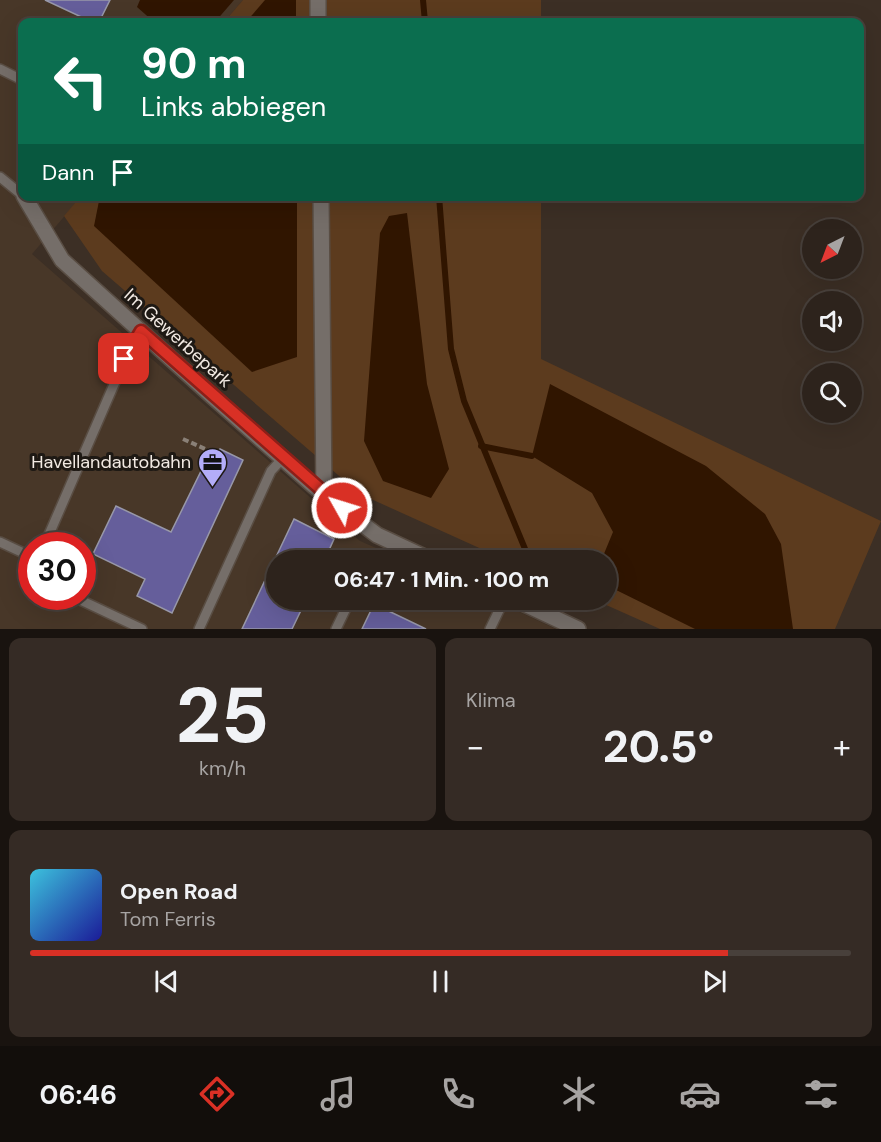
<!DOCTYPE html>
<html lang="de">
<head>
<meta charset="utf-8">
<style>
	:root { --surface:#2d231c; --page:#352b25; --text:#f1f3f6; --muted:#a7a4a3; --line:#48403b; --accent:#d93025 }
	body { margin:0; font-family:"DM Sans",sans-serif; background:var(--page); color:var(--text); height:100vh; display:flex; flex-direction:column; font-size:22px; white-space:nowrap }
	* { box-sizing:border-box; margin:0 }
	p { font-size:20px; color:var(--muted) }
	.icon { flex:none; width:33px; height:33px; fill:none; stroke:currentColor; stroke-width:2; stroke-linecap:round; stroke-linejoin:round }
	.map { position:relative; height:629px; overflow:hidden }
	.drawer { display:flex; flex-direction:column; gap:9px; padding:9px; background:#19130f; flex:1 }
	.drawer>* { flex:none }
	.top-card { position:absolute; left:18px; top:18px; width:846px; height:183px; border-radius:12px; box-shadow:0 6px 24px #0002,0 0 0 2px var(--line); background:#0b6e4f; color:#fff; overflow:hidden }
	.needle { width:39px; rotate:222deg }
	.controls { position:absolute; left:802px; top:219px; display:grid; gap:12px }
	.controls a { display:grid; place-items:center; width:60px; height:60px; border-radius:50%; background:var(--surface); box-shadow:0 6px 24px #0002,0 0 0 2px var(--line); font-size:30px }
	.speed { position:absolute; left:18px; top:532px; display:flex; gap:12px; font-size:30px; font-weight:700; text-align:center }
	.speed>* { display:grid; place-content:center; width:78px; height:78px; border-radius:50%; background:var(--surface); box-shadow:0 6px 24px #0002,0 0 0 2px var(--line); line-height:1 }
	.speed .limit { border:9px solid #d22; background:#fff; color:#111 }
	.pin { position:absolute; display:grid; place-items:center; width:51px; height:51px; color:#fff; margin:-26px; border-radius:12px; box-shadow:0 3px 9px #0006 }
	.me { position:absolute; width:66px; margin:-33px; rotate:309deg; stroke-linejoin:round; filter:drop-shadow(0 0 4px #0008) }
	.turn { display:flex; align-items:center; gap:21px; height:126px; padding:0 24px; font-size:27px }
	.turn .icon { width:78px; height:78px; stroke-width:2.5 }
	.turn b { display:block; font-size:42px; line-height:51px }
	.then { display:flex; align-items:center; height:57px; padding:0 24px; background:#0003; gap:12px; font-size:22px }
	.big { font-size:45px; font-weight:700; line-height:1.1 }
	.drawer .widget { flex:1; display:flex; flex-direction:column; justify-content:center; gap:9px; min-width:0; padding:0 21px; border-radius:12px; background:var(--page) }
	.drawer .dial { align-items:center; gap:0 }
	.dial b { font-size:78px; line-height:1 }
	.song { display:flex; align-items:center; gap:18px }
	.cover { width:72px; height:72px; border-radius:9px; background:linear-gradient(135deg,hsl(190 70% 55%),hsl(240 70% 35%)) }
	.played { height:6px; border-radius:3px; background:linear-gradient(90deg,var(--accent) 85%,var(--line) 85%) }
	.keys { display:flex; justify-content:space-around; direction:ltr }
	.heat { display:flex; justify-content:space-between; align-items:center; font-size:33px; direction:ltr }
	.drawer .tiles { flex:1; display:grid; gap:9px; grid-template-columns:1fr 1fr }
	.widget:last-child { grid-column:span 2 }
	.trip { position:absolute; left:266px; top:550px; width:351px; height:60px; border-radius:30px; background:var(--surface); box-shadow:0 6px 24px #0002,0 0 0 2px var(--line); font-weight:700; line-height:60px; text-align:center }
	.tab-bar { display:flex; height:96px; justify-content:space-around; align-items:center; background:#120e0b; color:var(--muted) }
	.tab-bar .icon { width:42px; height:42px }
	.tab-bar .current { color:var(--accent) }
	.tab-bar b { font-size:27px; color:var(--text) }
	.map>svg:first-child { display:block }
</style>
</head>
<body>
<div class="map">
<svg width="881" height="629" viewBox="0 0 881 629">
	<rect width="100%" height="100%" fill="#3c2f25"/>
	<path fill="#483728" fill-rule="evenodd" d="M 0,0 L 243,0 L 224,22 L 22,22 L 22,196 L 81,197 L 32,254 L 360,541 L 406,561 L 276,561 L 276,600 L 494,600 L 556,629 L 0,629 ZM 32,546 L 82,546 L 82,597 L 32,597 Z"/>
	<g fill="#5c3b1e">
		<polygon points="243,0 541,0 541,22 224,22"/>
		<polygon points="81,196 541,197 541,359 881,521 835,629 660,629 595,600 606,600 606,561 508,561 360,494 102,271 64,216"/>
	</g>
	<g fill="#301500">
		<polygon points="140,0 234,0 215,22 154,22 137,7"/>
		<polygon points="265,0 296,0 296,22 246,22"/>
		<polygon points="100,196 297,197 297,357 252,372 94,226"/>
		<polygon points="407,213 427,384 449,469 431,498 383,481 364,441 380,233 389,216"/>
		<polygon points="550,384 706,466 765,514 781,544 793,629 695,629 606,585 606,561 601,561 613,532 592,493 532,456"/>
	</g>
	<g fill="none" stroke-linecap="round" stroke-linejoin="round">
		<g stroke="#301500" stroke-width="6">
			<polyline points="423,0 425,22"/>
			<polyline points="439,196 451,349 464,401 530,561"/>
			<polyline points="481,446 532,456"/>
		</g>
	</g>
	<g fill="#655e9b" stroke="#9898a9" stroke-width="1.5">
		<polygon points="45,0 110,0 99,22 92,22"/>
		<polygon points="220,449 243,460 172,613 137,596 145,579 93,554 116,506 171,532 209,455 215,457"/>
		<polygon points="294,519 334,539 324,561 276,561 276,600 306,600 292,629 242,629"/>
		<polygon points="374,604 426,629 362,629"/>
	</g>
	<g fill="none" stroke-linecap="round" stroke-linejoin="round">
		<defs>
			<g id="lane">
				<polyline points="0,69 22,80"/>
				<polyline points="0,177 22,195"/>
				<polyline points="0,542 32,557"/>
				<polyline points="44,546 125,359 141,331"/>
				<polyline points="74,597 142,629"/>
				<polyline points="199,629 271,471 284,457"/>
				<polyline points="336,629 350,600"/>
				<polyline points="490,629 504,600"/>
			</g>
			<g id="street">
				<polyline points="318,0 318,22"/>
				<polyline points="24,196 62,260 212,396 324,495 377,535 433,561"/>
				<polyline points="321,196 324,495"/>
				<polyline points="516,600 578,629"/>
			</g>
		</defs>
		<use href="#lane" stroke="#594d43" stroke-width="12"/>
		<use href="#street" stroke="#594d43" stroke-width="18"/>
		<polyline stroke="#8a8077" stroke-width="4" stroke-dasharray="6 3" stroke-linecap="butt" points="183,439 212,452 215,457"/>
		<use href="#lane" stroke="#756e69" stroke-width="9"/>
		<use href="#street" stroke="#756e69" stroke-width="15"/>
	</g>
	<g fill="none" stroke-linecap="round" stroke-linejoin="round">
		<defs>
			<polyline id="route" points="124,359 141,331 342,508"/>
		</defs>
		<use href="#route" stroke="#8d1f18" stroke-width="15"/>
		<use href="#route" stroke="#d93025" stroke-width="10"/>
	</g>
	<defs>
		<symbol id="office-pin" viewBox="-11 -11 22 30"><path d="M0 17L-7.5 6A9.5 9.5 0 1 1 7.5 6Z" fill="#b3adf9" stroke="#1e1914"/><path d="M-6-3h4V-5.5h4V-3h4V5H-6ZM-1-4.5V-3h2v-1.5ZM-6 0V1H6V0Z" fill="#111"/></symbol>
	</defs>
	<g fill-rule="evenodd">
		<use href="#office-pin" x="196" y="446" width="33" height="45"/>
	</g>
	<g text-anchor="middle" stroke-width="6" stroke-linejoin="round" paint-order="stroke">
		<g font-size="18" fill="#f2eae3" stroke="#1e1914">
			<text transform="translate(178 338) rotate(42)" y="6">Im Gewerbepark</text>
		</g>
		<g font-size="18" fill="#f2eae3" stroke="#1e1914" text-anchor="end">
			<text x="191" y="468">Havellandautobahn</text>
		</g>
	</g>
</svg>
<div class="controls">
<a><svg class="needle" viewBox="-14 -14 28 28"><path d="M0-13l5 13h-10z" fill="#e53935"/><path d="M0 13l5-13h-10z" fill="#a7a4a3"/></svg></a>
<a><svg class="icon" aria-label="sound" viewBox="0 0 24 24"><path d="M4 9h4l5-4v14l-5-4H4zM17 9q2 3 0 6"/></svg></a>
<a><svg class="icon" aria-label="search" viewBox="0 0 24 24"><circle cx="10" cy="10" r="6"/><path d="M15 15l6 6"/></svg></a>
</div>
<div class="speed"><div class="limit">30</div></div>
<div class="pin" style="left:124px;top:359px;background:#d93025"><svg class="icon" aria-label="arrive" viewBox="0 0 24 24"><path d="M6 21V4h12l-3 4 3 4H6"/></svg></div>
<svg class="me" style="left:342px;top:508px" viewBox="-20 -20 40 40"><circle r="17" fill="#d93025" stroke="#fff" stroke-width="3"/><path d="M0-11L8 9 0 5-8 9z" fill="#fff"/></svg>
<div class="trip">06:47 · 1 Min. · 100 m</div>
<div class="top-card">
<div class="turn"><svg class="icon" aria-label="left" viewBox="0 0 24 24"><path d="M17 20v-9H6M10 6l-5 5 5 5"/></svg><div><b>90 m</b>Links abbiegen</div></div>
<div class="then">Dann<svg class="icon" aria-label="arrive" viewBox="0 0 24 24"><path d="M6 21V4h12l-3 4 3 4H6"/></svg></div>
</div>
</div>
<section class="drawer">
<div class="tiles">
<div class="widget dial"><b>25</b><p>km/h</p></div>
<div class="widget"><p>Klima</p>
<div class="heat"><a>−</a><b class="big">20.5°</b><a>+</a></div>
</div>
<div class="widget">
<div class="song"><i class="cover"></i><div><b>Open Road</b><p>Tom Ferris</p></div></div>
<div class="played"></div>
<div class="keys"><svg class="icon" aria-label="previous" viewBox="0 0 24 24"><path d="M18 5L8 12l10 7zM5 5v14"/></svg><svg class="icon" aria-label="pause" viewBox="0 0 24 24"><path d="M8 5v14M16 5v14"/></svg><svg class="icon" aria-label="next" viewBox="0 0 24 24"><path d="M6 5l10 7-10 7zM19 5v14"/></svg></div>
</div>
</div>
</section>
<nav class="tab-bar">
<b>06:46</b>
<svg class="icon current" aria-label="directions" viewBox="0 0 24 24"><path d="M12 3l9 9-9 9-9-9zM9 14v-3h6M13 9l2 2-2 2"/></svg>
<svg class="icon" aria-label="music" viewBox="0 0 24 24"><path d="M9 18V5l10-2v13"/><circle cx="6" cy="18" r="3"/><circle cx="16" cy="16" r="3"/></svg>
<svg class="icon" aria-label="phone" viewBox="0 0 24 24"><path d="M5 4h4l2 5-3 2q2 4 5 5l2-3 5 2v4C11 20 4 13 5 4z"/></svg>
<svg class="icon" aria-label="climate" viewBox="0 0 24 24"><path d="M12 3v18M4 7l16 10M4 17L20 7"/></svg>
<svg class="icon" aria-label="car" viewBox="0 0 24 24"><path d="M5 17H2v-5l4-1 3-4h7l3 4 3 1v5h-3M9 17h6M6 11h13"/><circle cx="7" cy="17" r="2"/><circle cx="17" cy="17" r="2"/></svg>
<svg class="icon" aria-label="filters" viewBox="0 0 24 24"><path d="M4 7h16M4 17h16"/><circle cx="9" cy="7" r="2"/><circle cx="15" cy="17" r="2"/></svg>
</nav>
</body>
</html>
